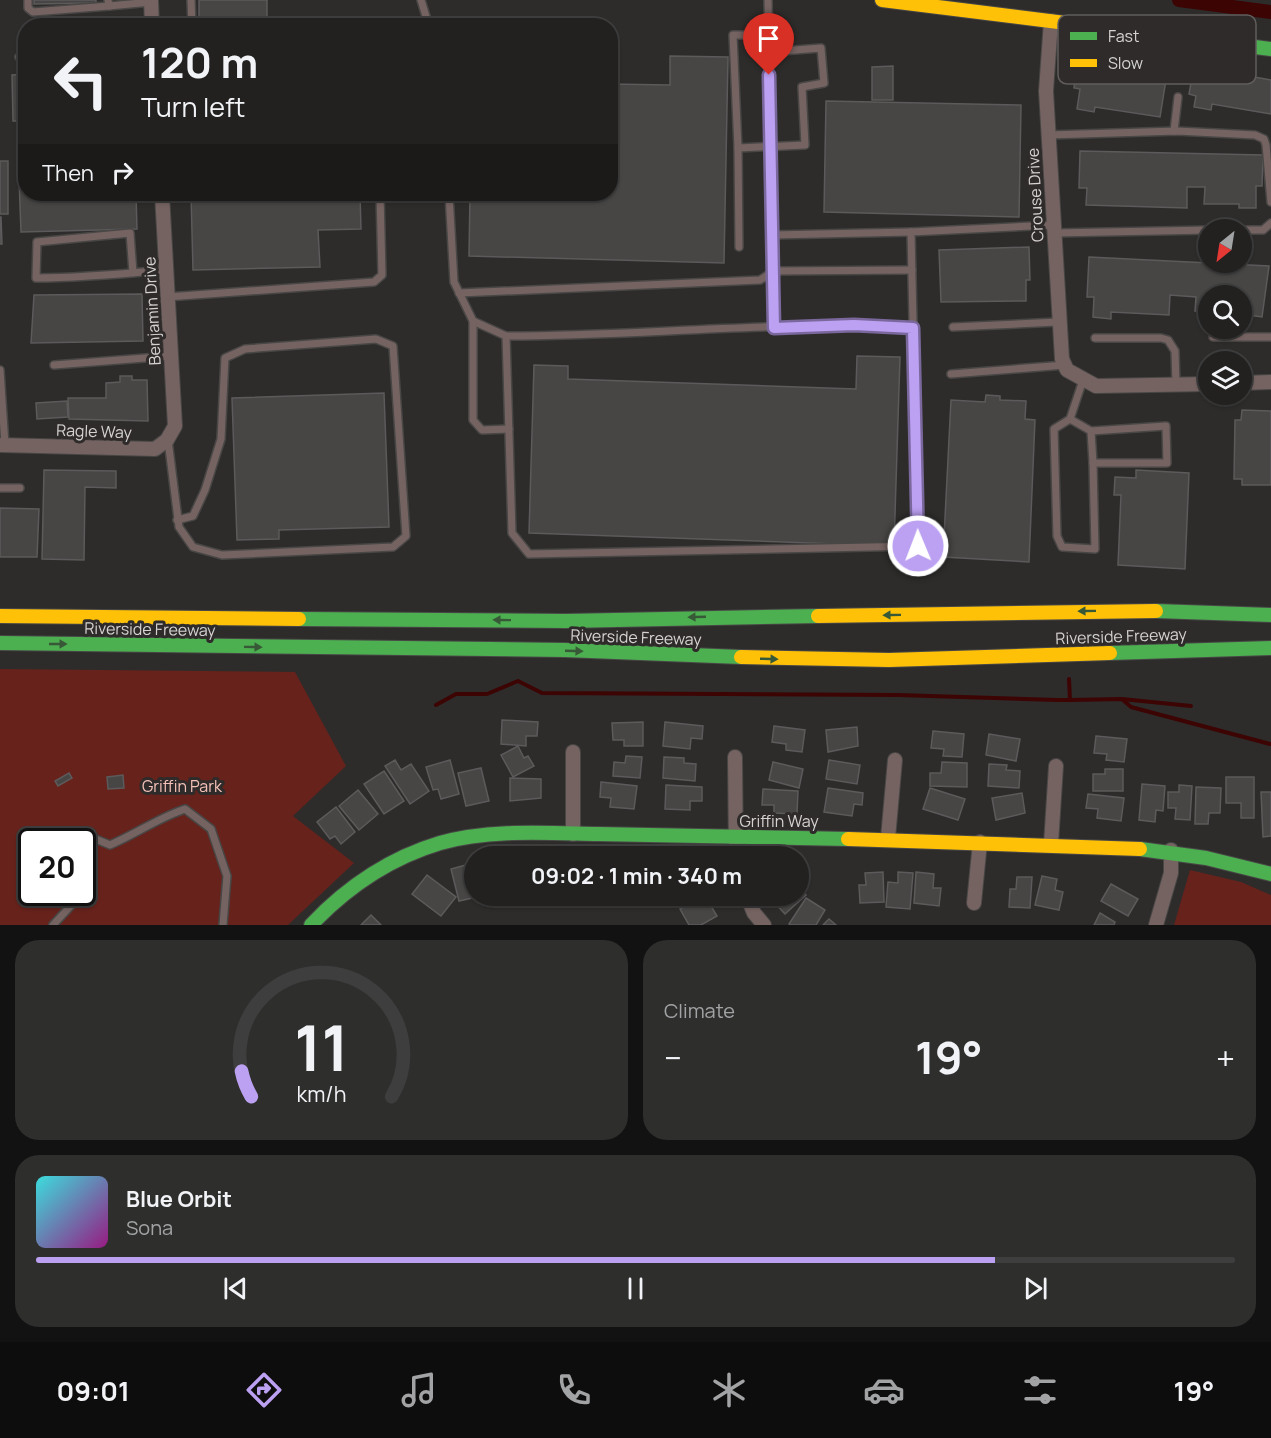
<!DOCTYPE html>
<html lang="en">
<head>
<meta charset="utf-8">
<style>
	:root { --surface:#222120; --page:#2e2e2d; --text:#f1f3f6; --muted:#a2a3a5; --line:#3f3e3e; --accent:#bca0f2 }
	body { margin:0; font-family:Manrope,sans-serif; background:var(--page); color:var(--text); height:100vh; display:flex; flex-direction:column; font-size:22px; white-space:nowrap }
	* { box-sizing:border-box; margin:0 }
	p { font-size:20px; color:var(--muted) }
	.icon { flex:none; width:33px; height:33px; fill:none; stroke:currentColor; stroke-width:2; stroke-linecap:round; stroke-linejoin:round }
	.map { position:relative; height:925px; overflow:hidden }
	.details { display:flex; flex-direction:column; gap:15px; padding:15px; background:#131212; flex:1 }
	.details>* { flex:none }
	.banner { position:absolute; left:18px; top:18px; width:600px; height:183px; border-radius:24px; box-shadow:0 2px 4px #0004,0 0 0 2px var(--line); background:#222120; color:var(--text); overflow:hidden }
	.needle { width:39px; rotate:210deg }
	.controls { position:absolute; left:1198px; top:219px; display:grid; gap:12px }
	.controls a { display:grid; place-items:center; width:54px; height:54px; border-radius:50%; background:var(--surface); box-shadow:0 2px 4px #0004,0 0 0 2px var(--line); font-size:30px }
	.speed { position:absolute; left:18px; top:828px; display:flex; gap:12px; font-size:30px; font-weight:700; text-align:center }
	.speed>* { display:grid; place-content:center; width:78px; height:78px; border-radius:50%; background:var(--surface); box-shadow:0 2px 4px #0004,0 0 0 2px var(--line); line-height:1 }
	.speed .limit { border:3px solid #111; border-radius:9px; background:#fff; color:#111 }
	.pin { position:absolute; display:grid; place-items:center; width:51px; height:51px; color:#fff; margin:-62px -26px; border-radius:50% 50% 50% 0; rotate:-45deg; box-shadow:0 0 6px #0007 }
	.pin .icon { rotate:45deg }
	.me { position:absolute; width:66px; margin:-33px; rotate:359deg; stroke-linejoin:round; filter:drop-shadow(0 0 4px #0008) }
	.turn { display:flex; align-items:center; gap:21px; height:126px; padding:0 24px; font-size:27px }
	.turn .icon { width:78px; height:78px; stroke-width:2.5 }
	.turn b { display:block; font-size:42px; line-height:51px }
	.then { display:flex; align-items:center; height:57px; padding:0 24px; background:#0003; gap:12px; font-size:22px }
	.big { font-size:45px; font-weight:700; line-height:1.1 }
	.details .card { flex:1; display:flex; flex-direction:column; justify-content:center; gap:9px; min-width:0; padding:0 21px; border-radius:24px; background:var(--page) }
	.details .dial { align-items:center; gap:0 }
	.dial svg { height:156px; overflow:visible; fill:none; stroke:var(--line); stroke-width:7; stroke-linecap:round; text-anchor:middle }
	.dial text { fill:var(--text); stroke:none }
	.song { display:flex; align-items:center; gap:18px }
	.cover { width:72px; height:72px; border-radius:9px; background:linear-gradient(135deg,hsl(180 70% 55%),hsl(310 70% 35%)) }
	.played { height:6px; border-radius:3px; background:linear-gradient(90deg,var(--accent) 80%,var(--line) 80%) }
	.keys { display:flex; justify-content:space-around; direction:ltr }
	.heat { display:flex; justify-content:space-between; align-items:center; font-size:33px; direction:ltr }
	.details .tiles { flex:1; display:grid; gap:15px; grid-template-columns:1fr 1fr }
	.card:last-child { grid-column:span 2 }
	.trip { position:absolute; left:464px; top:846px; width:345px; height:60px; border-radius:30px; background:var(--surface); box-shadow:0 2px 4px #0004,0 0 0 2px var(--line); font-weight:700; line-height:60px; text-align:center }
	.tab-bar { display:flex; height:96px; justify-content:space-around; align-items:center; background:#0e0d0d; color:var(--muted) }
	.tab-bar .icon { width:42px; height:42px }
	.tab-bar .current { color:var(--accent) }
	.tab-bar b { font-size:27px; color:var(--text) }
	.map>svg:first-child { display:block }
</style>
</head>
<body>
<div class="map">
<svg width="1271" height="925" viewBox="0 0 1271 925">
	<rect width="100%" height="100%" fill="#2d2c2b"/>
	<g fill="#66221b" fill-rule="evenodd">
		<path d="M 0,669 L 295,672 L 346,766 L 293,816 L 354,863 L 288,925 L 0,925 ZM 32,842 L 82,842 L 82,892 L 32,892 Z"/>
		<polygon points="1190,870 1241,882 1271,895 1271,925 1174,925"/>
	</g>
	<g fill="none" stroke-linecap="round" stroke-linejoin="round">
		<g stroke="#3d0404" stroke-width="4">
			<polyline points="1122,699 1191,706"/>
			<polyline points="1070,700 1122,699 1131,707 1270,744"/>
			<polyline points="436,705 456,694 487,694 518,681 542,693 898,695 1057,700 1070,700 1069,679"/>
		</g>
		<polyline stroke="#3d0404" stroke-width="14" points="1179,0 1271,12"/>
	</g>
	<g fill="#474645" stroke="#5c5a5a" stroke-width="1.5">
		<polygon points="34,0 96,0 96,3 34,4"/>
		<rect x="199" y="0" width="68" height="26"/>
		<polygon points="1079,52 1168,67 1160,117 1095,107 1094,112 1077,109 1080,89 1074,88"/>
		<polygon points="670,56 728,57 724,263 469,256 470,194 610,194 610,84 670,85"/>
		<polygon points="893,66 893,100 872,100 872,67"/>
		<polygon points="1194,66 1271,80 1271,114 1212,104 1211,110 1194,107 1196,96 1189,94"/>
		<polygon points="26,74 26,121 13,121 12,75"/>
		<polygon points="826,101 1021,105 1019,217 824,212"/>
		<polygon points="1080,151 1263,155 1262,186 1256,186 1256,208 1239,208 1239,204 1204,204 1205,187 1187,187 1187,208 1086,205 1087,188 1079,188"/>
		<polygon points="18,152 26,152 26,194 136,194 137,229 21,232"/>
		<rect x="0" y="161" width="8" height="53"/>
		<polygon points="191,194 360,194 361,229 318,230 320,267 193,270"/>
		<polygon points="0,217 1,217 2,244 0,244"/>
		<polygon points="1029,247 1030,280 1026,280 1026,301 941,302 939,250"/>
		<polygon points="1089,257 1269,266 1262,317 1242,314 1242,296 1209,296 1209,312 1195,311 1196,297 1170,295 1169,315 1111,312 1111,319 1093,317 1094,297 1087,297"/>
		<polygon points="142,294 143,341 31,343 34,295"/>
		<polygon points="857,356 900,357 894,546 529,533 534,365 568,366 568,379 856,389"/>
		<polygon points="120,376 132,376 132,380 147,380 148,421 69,419 68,398 106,398 106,383 120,382"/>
		<polygon points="384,393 389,527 279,530 279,539 237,540 232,398"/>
		<polygon points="986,395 1000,396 1000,400 1026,401 1025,419 1035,420 1029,562 943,557 951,400 985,402"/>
		<polygon points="67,401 68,417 37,419 36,403"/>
		<polygon points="1242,410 1271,411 1271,485 1242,485 1242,479 1234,479 1235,420 1241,420"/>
		<polygon points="44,470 116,471 116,488 85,487 84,560 42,559"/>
		<polygon points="1136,470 1189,473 1185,569 1118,565 1121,495 1114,495 1115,477 1136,478"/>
		<polygon points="0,508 39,509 37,557 0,557"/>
		<polygon points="502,720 538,722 537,736 526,736 526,746 501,744"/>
		<polygon points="643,722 643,746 624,746 624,740 613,740 612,723"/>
		<polygon points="665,722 703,726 702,739 691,738 690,749 663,746"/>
		<polygon points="774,726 805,730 802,752 786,750 786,744 772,742"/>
		<polygon points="857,727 858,746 828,752 826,730"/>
		<polygon points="933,731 964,734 962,757 943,756 944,749 931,748"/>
		<polygon points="989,734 1020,739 1016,761 986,755"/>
		<polygon points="1096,736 1127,739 1124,762 1106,760 1107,754 1094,753"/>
		<polygon points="518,746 524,758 528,756 534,766 513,777 501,755"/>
		<polygon points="626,756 642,757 640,778 613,776 614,762 625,763"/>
		<polygon points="664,757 684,758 684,763 696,764 695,781 663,778"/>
		<polygon points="395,760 401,770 411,764 429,791 410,804 385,766"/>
		<polygon points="450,760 459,794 441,799 438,789 433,790 426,767"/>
		<polygon points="829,760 860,765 857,784 826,779"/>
		<polygon points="773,762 803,769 799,788 769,780"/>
		<polygon points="942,762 967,763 967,787 930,786 930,773 941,773"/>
		<polygon points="989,764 1007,765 1006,770 1020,771 1019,788 988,786"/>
		<polygon points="481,768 489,801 466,806 458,773"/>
		<polygon points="1105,769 1123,769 1123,791 1093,791 1093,774 1105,774"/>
		<polygon points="384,771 404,801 384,814 364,784"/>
		<polygon points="69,773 72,778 58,786 55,781"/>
		<polygon points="123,775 124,788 108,789 107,777"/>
		<polygon points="1226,777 1254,777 1254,818 1241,818 1241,803 1226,803"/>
		<polygon points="510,778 541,779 541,798 510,801"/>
		<polygon points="601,782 637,786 634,809 610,807 611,798 600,797"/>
		<polygon points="1142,784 1165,786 1163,811 1156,810 1155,822 1139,820"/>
		<polygon points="666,785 702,787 702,801 690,801 690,810 665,809"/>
		<polygon points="1179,785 1192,786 1190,820 1175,819 1176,808 1168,808 1168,792 1179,792"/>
		<polygon points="1196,787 1221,788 1220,813 1209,813 1208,824 1195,824"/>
		<polygon points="828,788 863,793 862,805 854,804 852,816 824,812"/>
		<polygon points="930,788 965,799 958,820 923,809"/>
		<polygon points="763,789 798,791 797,814 774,813 774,805 762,805"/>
		<polygon points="358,790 378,814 359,830 339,806"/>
		<polygon points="1261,792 1271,792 1271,836 1263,837"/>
		<polygon points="1022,793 1025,813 996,820 992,798"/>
		<polygon points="1088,794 1124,798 1121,821 1097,818 1098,809 1086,808"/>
		<polygon points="336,807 355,832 341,844 335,836 330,839 317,822"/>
		<polygon points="473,863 474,896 481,896 459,901 451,869"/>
		<polygon points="883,872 884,902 860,903 859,885 866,885 865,873"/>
		<polygon points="898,872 913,873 910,909 886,907 888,882 898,883"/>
		<polygon points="916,872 934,874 933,888 941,888 939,906 914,903"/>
		<polygon points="427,875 456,897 441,916 412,894"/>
		<polygon points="1042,876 1057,879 1055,890 1063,892 1059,910 1035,905"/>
		<polygon points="1017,877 1032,877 1030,908 1009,907 1010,889 1016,889"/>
		<polygon points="1111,884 1138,899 1128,916 1101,901"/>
		<polygon points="798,887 806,895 785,914 768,896 798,896"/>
		<rect x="487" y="896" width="25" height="1"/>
		<polygon points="705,896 717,916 701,925 689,925 680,909"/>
		<polygon points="806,898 825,910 816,925 791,925 789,924"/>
		<polygon points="1100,913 1115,922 1114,925 1094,925"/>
		<polygon points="371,915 381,925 361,925"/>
		<polygon points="829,919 836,925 823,925"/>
	</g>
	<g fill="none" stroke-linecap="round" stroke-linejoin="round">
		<defs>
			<g id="lane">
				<polyline points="28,0 28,8 33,12 109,6"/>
				<polyline points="108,0 109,6 151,2"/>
				<polyline points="191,0 192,26"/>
				<polyline points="421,0 429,26"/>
				<polyline points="768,0 772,235"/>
				<polyline points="768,35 733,35 738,148 805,145 802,87 824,83 821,48 769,52"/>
				<polyline points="19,57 26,56"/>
				<polyline points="1174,131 1178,97"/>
				<polyline points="1049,135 1177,131 1255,135 1264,139 1266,145 1271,202"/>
				<polyline points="738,148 739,247"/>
				<polyline points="449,194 454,282 473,321 506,336 512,533 529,554 918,546 911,232 1054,225"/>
				<polyline points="1242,230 1263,230 1271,223"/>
				<polyline points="1054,233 1209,230"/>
				<path d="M 133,273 L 130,233 L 37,242 L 36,278 C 79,278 122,274 166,270"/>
				<polyline points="459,293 760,280 774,271 772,235 911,232"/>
				<polyline points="167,297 374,282 382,275 380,194"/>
				<polyline points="473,321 473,420 482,430 509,429"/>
				<polyline points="953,327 1058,322"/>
				<polyline points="774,328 774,271 912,270"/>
				<path d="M 506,336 C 641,336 778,320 913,328"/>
				<polyline points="1213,337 1271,337"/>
				<polyline points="1095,338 1161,338 1168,340 1175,351 1176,384"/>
				<polyline points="54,365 171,356"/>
				<polyline points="0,370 5,445"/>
				<polyline points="951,374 1065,365"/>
				<polyline points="1070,419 1054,429 1057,536 1062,547 1095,549 1093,463 1167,463 1166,426 1091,431 1070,419 1083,380"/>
				<polyline points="1091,431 1093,463"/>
				<polyline points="168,440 179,527 193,547 222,555 393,547 406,536 393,346 376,339 245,349 225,358 221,439 205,490 193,516 177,520"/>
				<polyline points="0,488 20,488"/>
				<path d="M 81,833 L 110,845 C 136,834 158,818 185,809 L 211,829 L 227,876 L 223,925"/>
				<polyline points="53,925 77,899 78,892"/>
			</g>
			<g id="street">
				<polyline points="151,0 152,26"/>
				<polyline points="1051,21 1046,91 1062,359 1067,370 1096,386 1209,384"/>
				<polyline points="1242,383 1271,382"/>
				<polyline points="0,445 155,449 167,440 175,426 162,194"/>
				<polyline points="573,752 573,834"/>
				<polyline points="735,757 736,856"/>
				<polyline points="888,838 895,760"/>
				<polyline points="1051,844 1056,766"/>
				<polyline points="747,896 754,913 764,925"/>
				<polyline points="974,903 980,842"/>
				<polyline points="1156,925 1171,873 1171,850"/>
			</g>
			<g id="fast">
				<polyline points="1169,36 1271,49"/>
				<polyline points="1156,611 1271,615"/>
				<polyline points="299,619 566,621 818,616"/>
				<polyline points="0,643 565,650 741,657"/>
				<polyline points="1110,653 1271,648"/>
				<polyline points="1140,849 1206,858 1271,874"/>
				<path d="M 311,925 C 346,888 390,858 440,843 C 489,829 547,833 598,834 C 682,835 765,838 848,839"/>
			</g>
			<g id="slow">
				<polyline points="882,0 1169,36"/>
				<polyline points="0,616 299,619"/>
				<polyline points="818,616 1156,611"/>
				<polyline points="741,657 889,660 1110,653"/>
				<polyline points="848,839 1140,849"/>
			</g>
		</defs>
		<use href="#lane" stroke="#484746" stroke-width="10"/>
		<use href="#street" stroke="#484746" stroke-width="16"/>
		<use href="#fast" stroke="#484746" stroke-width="16"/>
		<use href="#slow" stroke="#484746" stroke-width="16"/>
		<use href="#lane" stroke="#756361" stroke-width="7"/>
		<use href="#street" stroke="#756361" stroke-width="14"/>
		<use href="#fast" stroke="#4caf50" stroke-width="14"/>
		<use href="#slow" stroke="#ffc107" stroke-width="14"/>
	</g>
	<defs><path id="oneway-solid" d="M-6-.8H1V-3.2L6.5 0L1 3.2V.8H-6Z" transform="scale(1.5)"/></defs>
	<g fill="#385937">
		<use href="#oneway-solid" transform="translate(1087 611) rotate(179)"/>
		<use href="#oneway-solid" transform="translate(892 615) rotate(179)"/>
		<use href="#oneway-solid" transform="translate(697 617) rotate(178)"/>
		<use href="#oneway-solid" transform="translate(502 620) rotate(-179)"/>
		<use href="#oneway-solid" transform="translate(58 644)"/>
		<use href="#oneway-solid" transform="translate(253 647) rotate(1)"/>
		<use href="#oneway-solid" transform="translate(574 651) rotate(2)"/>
		<use href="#oneway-solid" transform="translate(769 659) rotate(2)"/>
	</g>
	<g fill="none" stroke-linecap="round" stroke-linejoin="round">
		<defs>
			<polyline id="route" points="769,75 774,328 854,325 913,328 918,546"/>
		</defs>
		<use href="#route" stroke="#7a689d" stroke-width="15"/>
		<use href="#route" stroke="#bca0f2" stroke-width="10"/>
	</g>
	<g text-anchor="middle" stroke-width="6" stroke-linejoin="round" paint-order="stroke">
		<g font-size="16" fill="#d5d3d2" stroke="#2e2b2a">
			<text transform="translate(1035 195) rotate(-93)" y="6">Crouse Drive</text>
			<text transform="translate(152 311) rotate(-93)" y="6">Benjamin Drive</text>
			<text transform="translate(94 431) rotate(2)" y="6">Ragle Way</text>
			<text transform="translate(150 629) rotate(1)" y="6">Riverside Freeway</text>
			<text transform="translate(1121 636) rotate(-2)" y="6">Riverside Freeway</text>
			<text transform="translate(636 637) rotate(2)" y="6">Riverside Freeway</text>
			<text x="779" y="827">Griffin Way</text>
		</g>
		<g font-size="16" fill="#f4c1b8" stroke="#2e2b2a">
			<text x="182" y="792">Griffin Park</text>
		</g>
	</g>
	<rect x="1058" y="15" width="198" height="69" rx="9" fill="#2e2b2a" stroke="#605d5c" stroke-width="1.5"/>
	<rect x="1070" y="32" width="27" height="8" fill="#4caf50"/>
	<rect x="1070" y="59" width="27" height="8" fill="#ffc107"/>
	<g font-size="16" fill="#d5d3d2">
		<text x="1108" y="42">Fast</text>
		<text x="1108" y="69">Slow</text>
	</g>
</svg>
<div class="controls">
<a><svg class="needle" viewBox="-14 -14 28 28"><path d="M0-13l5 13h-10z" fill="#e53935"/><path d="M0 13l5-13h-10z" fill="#a2a3a5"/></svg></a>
<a><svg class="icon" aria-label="search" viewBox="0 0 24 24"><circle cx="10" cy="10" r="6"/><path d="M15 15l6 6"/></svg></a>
<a><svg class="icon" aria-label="layers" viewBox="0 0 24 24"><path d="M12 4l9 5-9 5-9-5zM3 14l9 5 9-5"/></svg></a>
</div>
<div class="speed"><div class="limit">20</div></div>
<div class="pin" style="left:769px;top:75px;background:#d93025"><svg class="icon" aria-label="arrive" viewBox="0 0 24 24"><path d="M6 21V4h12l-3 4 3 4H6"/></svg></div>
<svg class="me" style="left:918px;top:546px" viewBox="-20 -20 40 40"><circle r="17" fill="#bca0f2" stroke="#fff" stroke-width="3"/><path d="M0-11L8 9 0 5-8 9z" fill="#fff"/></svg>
<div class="trip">09:02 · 1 min · 340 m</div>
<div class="banner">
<div class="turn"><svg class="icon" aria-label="left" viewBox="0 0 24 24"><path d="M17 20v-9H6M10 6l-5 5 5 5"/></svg><div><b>120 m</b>Turn left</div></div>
<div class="then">Then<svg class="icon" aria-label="right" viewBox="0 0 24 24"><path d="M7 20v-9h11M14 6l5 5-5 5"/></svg></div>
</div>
</div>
<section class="details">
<div class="tiles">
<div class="card dial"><svg viewBox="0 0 100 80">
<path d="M14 69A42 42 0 1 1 86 69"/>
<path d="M14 69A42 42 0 0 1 9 56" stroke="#bca0f2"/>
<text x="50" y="56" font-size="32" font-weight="700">11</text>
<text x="50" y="72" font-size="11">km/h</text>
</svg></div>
<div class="card"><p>Climate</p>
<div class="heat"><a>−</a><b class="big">19°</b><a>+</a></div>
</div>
<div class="card">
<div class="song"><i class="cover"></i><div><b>Blue Orbit</b><p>Sona</p></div></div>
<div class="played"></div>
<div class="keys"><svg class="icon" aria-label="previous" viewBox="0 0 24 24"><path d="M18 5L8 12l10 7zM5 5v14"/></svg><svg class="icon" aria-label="pause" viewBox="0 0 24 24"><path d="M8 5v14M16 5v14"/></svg><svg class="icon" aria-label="next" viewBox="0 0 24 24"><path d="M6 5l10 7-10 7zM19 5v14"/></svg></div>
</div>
</div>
</section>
<nav class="tab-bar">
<b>09:01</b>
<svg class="icon current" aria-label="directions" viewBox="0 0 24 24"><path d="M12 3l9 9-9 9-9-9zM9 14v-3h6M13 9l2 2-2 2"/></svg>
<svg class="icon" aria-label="music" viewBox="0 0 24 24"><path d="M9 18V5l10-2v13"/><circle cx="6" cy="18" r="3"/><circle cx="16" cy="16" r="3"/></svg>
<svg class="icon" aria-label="phone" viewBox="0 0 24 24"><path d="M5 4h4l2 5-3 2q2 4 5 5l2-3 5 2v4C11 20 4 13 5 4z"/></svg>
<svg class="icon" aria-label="climate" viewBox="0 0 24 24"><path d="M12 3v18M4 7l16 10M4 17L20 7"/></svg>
<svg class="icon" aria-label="car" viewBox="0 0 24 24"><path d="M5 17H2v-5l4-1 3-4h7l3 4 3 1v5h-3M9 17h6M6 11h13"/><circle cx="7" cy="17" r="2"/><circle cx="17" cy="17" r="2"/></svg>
<svg class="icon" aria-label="filters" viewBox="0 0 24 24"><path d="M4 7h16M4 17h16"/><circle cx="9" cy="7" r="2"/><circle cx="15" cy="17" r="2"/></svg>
<b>19°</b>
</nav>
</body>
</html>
